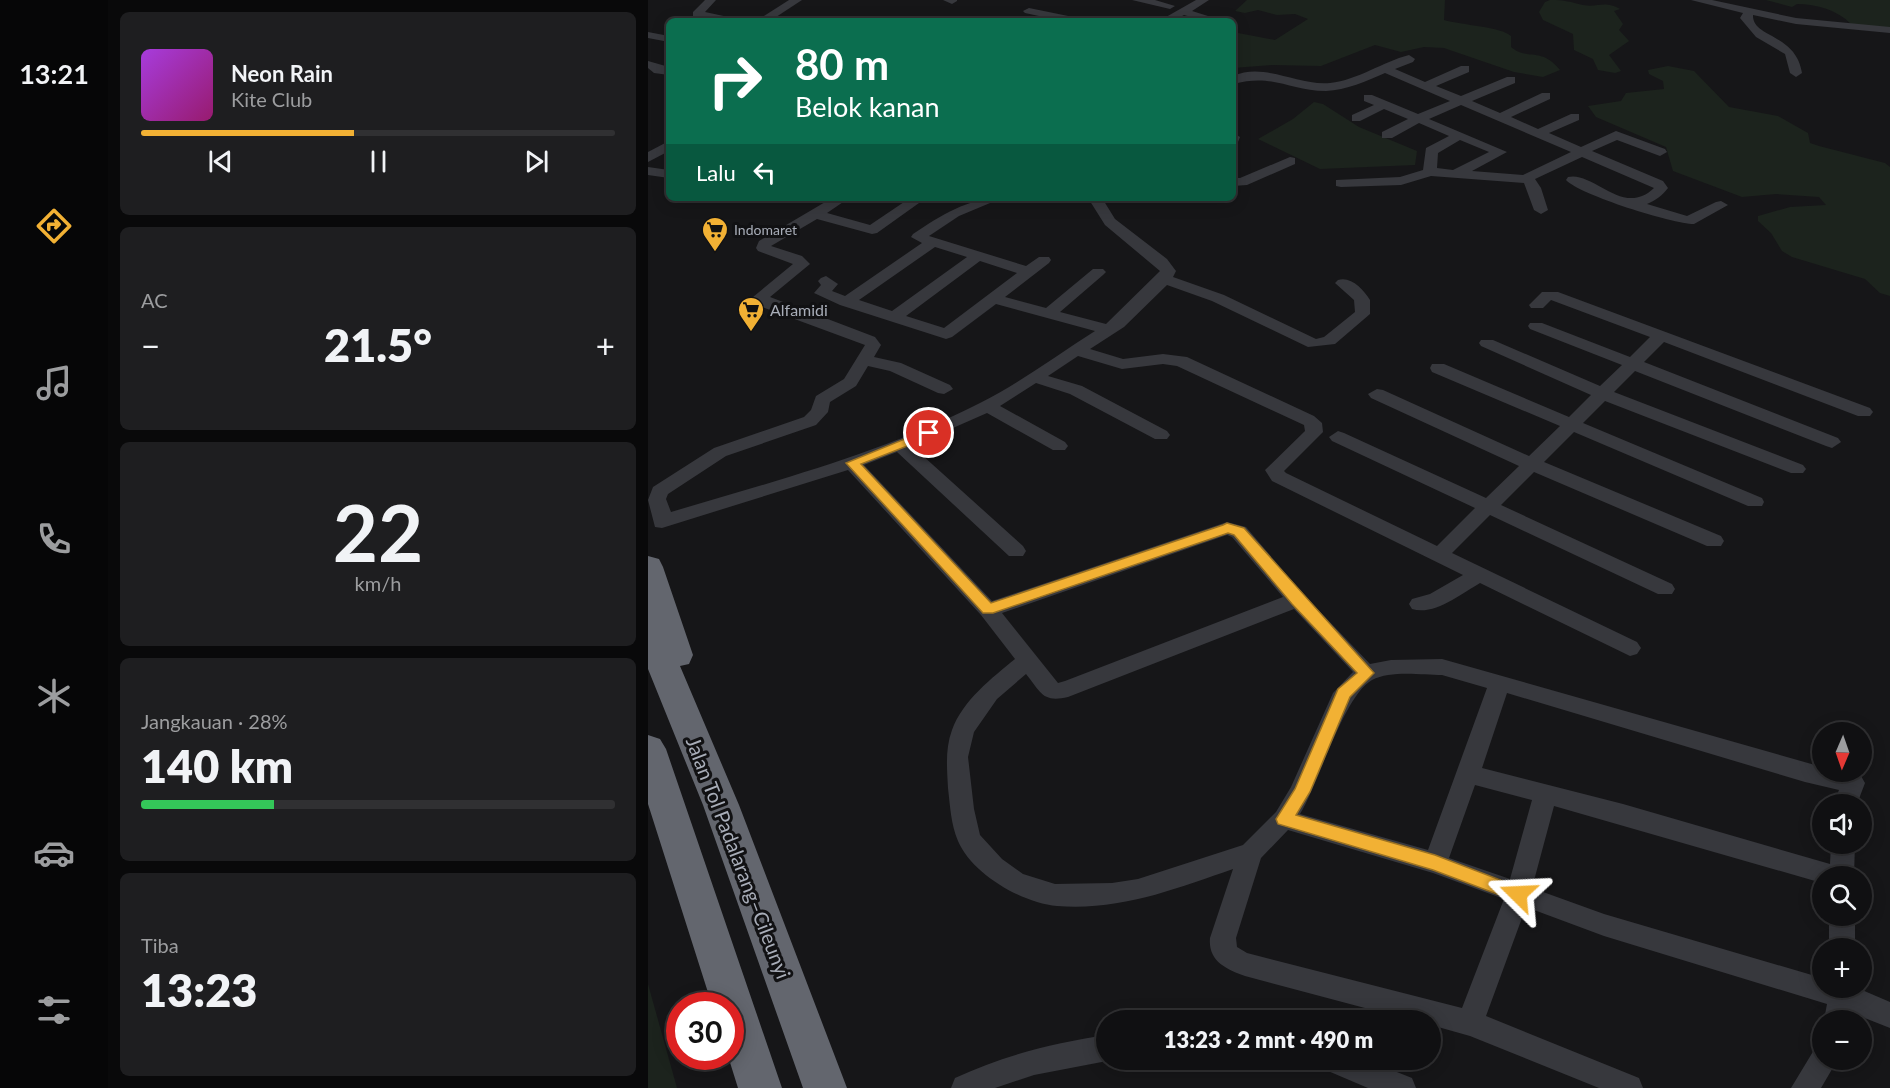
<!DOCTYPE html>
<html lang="id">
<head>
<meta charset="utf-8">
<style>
	:root { --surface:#101012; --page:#1e1e20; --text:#f1f3f6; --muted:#9c9d9f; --line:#303032; --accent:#f2b134 }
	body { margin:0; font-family:Lato,sans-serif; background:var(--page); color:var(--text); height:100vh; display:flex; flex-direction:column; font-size:22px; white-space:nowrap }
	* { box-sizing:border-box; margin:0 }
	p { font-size:20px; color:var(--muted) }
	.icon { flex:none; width:33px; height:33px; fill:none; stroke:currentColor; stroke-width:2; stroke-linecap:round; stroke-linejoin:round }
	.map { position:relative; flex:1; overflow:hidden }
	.details { display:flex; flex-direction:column; gap:12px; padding:12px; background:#09090a; width:540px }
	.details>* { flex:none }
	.guide { position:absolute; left:18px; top:18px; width:570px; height:183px; border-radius:9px; box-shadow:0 3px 15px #0003,0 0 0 2px var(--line); background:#0b6e4f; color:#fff; overflow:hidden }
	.needle { width:39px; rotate:182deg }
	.tools { position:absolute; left:1164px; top:722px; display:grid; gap:12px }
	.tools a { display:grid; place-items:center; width:60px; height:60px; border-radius:50%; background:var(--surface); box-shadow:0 3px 15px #0003,0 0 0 2px var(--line); font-size:30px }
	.speed { position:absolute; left:18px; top:992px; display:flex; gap:12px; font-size:30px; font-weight:700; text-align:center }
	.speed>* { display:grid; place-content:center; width:78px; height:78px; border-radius:50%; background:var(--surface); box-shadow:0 3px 15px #0003,0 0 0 2px var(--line); line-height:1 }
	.speed .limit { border:9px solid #d22; background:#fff; color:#111 }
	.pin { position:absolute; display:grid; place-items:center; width:51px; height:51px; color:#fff; margin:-26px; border:3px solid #fff; border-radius:50%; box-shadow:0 2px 6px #0007 }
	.me { position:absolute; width:66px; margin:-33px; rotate:291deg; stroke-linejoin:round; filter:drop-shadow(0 0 4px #0008) }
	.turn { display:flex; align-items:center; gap:21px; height:126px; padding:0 30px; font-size:27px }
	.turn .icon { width:78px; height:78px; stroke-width:2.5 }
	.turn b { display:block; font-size:42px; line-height:51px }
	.then { display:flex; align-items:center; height:57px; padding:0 30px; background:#0003; gap:12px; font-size:22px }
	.big { font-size:45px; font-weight:800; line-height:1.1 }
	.details .tile { flex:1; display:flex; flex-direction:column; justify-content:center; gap:9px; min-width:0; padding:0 21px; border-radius:9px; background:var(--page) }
	.details .dial { align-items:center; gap:0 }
	.dial b { font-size:78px; line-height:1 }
	.song { display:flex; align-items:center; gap:18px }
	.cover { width:72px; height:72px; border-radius:9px; background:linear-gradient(135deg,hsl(280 70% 55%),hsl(320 70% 35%)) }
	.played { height:6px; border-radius:3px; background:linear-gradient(90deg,var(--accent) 45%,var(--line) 45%) }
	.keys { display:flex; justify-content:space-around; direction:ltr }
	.heat { display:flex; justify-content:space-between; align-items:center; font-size:33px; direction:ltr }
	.charge { height:9px; border-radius:4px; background:linear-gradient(90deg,#34c759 28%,var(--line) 0) }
	.trip { position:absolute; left:448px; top:1010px; width:345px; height:60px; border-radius:30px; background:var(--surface); box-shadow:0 3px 15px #0003,0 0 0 2px var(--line); font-weight:800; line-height:60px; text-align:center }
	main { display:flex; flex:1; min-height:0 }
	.dock { display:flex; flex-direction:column; width:108px; justify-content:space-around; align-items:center; background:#060607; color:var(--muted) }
	.dock .icon { width:42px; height:42px }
	.dock .selected { color:var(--accent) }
	.dock b { font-size:27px; color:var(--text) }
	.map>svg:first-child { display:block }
</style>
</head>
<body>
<main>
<nav class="dock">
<b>13:21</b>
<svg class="icon selected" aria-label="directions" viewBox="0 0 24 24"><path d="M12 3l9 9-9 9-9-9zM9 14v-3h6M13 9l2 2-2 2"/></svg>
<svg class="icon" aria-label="music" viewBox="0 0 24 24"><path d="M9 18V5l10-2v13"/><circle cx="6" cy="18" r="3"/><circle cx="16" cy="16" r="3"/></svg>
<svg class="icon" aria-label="phone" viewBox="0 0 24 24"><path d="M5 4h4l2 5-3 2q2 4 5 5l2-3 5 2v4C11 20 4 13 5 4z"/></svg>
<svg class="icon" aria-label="climate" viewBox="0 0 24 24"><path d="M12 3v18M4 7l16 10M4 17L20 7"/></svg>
<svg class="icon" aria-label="car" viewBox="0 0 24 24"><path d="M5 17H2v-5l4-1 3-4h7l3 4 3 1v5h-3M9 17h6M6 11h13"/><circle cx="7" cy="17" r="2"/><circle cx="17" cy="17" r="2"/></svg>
<svg class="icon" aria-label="filters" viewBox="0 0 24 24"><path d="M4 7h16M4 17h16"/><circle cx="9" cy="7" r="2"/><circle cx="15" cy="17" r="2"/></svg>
</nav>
<section class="details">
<div class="tile">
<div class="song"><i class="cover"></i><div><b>Neon Rain</b><p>Kite Club</p></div></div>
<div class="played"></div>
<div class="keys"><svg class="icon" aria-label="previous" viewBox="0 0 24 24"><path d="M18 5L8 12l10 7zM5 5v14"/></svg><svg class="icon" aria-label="pause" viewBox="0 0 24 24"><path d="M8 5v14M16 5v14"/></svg><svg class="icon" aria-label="next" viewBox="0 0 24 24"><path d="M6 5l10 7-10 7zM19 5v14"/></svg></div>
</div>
<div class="tile"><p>AC</p>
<div class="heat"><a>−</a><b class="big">21.5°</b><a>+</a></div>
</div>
<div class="tile dial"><b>22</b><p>km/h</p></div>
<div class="tile"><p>Jangkauan · 28%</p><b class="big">140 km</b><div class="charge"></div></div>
<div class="tile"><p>Tiba</p><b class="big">13:23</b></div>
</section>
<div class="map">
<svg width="1242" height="1088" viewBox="0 0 1242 1088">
	<rect width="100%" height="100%" fill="#161618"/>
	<g fill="#1c231d">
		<path d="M 599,0 L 797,0 L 796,20 C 813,25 854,27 863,36 L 863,47 C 879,61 893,46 912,70 L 895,77 L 866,72 L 796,48 L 776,47 L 753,52 L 727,45 L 673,66 L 624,65 L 585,68 L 585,32 L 627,40 L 660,19 L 647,14 L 629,15 L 610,10 L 597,13 L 587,11 Z"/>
		<path d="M 902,0 C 918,0 922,2 935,5 C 950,8 956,0 972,9 L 966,11 L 975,24 L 971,30 L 981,41 L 961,55 L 973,71 L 967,73 L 950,70 L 945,59 L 926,50 L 925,34 L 895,20 L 891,12 L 897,2 Z"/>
		<path d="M 1118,0 L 1242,0 L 1242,28 L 1203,24 C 1189,10 1169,4 1149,4 L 1144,7 Z"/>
		<polygon points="1020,66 1046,71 1081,107 1130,116 1160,133 1162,143 1171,146 1237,163 1242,167 1242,296 1232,293 1217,279 1144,257 1134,251 1123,233 1110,221 1110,216 1142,207 1178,205 1171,197 1128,194 1094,197 1025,171 1018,147 948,117 940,106 973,101 978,93 1016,89 1015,81 1001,74 1000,70"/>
		<polygon points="666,102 675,104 711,127 769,151 767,165 672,169 610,139 645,119"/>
		<polygon points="0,984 29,1088 0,1088"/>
	</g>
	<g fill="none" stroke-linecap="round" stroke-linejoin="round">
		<g fill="#37383d" fill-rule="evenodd">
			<polygon points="57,0 68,0 57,12 99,21 72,21 45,16 45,12"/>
			<polygon points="141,0 154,0 122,21 108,21"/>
			<polygon points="295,0 309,0 309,1 304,4"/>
			<polygon points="484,0 507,0 527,6 522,9"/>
			<polygon points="548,0 561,0 544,11 576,21 557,21 536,15 525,21 511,21"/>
			<path d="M 1043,0 L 1064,0 L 1148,18 L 1242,27 L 1242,33 L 1148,24 L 1105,15 C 1104,38 1148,33 1154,73 L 1148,77 L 1142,73 L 1137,54 L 1108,37 L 1092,18 L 1095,13 Z"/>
			<polygon points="381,8 430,18 436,21 414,21 377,13 375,11"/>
			<polygon points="0,32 21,36 21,42 0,38"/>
			<path d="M 761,55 L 767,59 L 765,62 L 747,69 L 777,82 L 813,66 L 821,66 L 821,72 L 788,86 L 813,96 L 859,77 L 867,77 L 867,83 L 824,101 L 852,113 L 894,93 L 902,93 L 902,99 L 863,117 L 890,129 L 923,114 L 931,114 L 931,120 L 901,133 L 933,147 L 968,131 L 1017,149 L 1019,152 L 1012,156 L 969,140 L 944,151 L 1015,181 L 1020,188 C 1014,196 1008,200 999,204 L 1039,216 L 1068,202 L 1073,201 L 1080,205 L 1046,224 C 1025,224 932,195 918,180 L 920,177 C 946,171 975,218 1006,188 L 934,157 L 887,179 L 893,188 L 900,210 L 893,214 L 886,210 L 876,183 L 783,176 L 753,185 L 693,187 L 688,186 L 688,180 L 752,177 L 775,170 L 778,148 L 801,136 L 771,123 L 744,138 L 734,138 L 734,132 L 760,119 L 736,109 L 712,121 L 704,121 L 704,115 L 726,105 L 716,101 L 716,95 L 724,95 L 770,114 L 802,101 L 737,73 C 719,81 698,90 678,91 C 641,91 626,73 585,84 L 585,76 C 617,62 649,86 682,83 C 710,80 734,62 761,55 ZM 813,105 L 923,152 L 875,175 L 824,171 L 859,152 L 781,119 ZM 812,140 L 841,152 L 805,170 L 789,168 L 790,153 Z"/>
			<polygon points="0,61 21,67 21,75 6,73 0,68"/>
			<polygon points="585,133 592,137 590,142 585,143"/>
			<polygon points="21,141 21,151 0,162 0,152"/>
			<polygon points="642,157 647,158 647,164 599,185 585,186 585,178 592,178"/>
			<polygon points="0,167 21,170 21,178 0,175"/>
			<path d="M 184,198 L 201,198 L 179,213 L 222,225 L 262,198 L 278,198 L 229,233 L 224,234 L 169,219 L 123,246 L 154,256 L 162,264 L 122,297 L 227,337 L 233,345 L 226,357 L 253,363 L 302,385 L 305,389 L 296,394 L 290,393 L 242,371 L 220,366 L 208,386 L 182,402 L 180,412 L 168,425 L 78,456 L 20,494 L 18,499 L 23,512 C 127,481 234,453 332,403 C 372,383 409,355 447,331 L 348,304 L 304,337 L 298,339 L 192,305 L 166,293 L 173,285 L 170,281 L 173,278 L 178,276 L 190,284 L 184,291 L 197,296 L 274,243 L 263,237 L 265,234 C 294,215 319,198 354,198 L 311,216 L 281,236 L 378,266 L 391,257 L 401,257 L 403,260 L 401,263 L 357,297 L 398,308 L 445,269 L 455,269 L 458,272 L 455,275 L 412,312 L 458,324 L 512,271 L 457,225 L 440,198 L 454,198 L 467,219 L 519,259 L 528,271 L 525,277 L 576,295 L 668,339 L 676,337 L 707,312 L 706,300 L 687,283 L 690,280 C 703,276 715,289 722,300 L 722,314 L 687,344 L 660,347 L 564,301 L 519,285 L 476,327 L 442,349 L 475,359 L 515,354 L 539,357 L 666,416 L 674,423 L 675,432 L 636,471 L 638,473 L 789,546 L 827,508 L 684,441 L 681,437 L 690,431 L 696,433 L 838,498 L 871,466 L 723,398 L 720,394 L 729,389 L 735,390 L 881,456 L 912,426 L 784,372 L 782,368 L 784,364 L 796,364 L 921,417 L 943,395 L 833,346 L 831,343 L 833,340 L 845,340 L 952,386 L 974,365 L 882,329 L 880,326 L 882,323 L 894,323 L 982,357 L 1002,337 L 903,300 L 895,308 L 883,308 L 881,305 L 894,292 L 910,292 L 1222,408 L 1225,412 L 1222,416 L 1210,416 L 1016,342 L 996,362 L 1190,438 L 1193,442 L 1184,448 L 1178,446 L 987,371 L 966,392 L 1155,465 L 1158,469 L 1155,473 L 1143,473 L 957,401 L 935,423 L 1114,498 L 1116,502 L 1114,506 L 1100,506 L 926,432 L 896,462 L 1073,536 L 1076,541 L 1073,546 L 1059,546 L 886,472 L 853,505 L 1024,584 L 1027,589 L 1024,594 L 1010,594 L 842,515 L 804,553 L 989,642 L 993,648 L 989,654 L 982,656 L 832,583 C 813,594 786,616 764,609 L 761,604 L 764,599 L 782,594 L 815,575 L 624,481 L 617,470 L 657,431 L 656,425 L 529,366 L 515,364 L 474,369 L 430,356 L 400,376 L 434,386 L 519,431 L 522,435 L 519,439 L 507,439 L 422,394 L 388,383 L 352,406 L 417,442 L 420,446 L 417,450 L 405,450 L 339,413 L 264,446 L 375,546 L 378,551 L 375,556 L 361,556 L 249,452 L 216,465 L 344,601 L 579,522 L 598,527 L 656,595 L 722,664 L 743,660 L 794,659 L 1174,767 L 1174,771 L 1193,771 L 1213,776 L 1217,783 L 1209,804 L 1185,804 L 1191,790 L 1157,782 L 859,693 L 834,768 L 975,804 L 1182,864 L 1183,843 L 1207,843 L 1206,876 L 1174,876 L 1174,883 L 906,806 L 884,888 L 956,914 L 1174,978 L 1174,987 L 1207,987 L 1242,1002 L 1242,1028 L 1204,1013 L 1204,1020 L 1176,1020 L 1179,1004 L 956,936 L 878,907 L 838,1016 L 991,1078 L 995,1088 L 951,1088 L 822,1036 L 783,1025 L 783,1020 L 762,1020 L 597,976 C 578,969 560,961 562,938 L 585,869 C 527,889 472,911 409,906 C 374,903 324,874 310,841 C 303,825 302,805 300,788 C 299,768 297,749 304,730 C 315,700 344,678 367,659 L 333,615 L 200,470 L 14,528 L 7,527 L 0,500 L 5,487 L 66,448 L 156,417 L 163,410 L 168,396 L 196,379 L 217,345 L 114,307 L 105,297 L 145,264 L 110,251 L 108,248 L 111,241 ZM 287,247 L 319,257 L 244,311 L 211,300 ZM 332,261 L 369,273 L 296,328 L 258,316 ZM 579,535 L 584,537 L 635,597 L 417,681 L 410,683 L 354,613 ZM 646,609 L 705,672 L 685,693 L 643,787 L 628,812 L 595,845 L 490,879 L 464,883 L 407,884 L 375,874 L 354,859 L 332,835 L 326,809 L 320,757 L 326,732 L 349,699 L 378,674 C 393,692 394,703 420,697 ZM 794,675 L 839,688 L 780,850 L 652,814 C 671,783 696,695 724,680 C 743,670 774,675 794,675 ZM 827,785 L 884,800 L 862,879 L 801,858 ZM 640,830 L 785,873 L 856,899 L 814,1008 L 599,953 L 589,947 L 588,938 L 613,858 Z"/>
			<rect x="1181" y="915" width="26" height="33"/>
			<path d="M 459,1035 L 459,1059 L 465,1059 L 459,1061 L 386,1075 L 347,1088 L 303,1088 L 307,1078 C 356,1055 406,1043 459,1035 Z"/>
			<polygon points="1174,1046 1174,1059 1190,1059 1173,1088 1143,1088 1166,1050"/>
			<polygon points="669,1059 716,1059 764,1078 768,1088 720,1088 673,1068"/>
		</g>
		<g fill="#63666e" fill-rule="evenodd">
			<polygon points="0,556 11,559 15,567 45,655 41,664 32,666 91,805 199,1088 155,1088 55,805 0,669"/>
			<polygon points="0,735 12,739 18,749 134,1088 90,1088 80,1056 82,1056 82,1005 64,1005 0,804"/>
		</g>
	</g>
	<polygon fill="#f2b134" stroke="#9d7322" stroke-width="1.5" points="281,429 285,430 285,436 213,464 343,603 575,525 579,523 596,528 726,673 702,697 662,792 648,815 787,855 876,889 878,894 876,900 870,902 785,870 630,824 628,819 647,789 690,689 709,673 644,604 586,535 580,533 345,613 335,613 198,463"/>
	<defs>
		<symbol id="supermarket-pin" viewBox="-11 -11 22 30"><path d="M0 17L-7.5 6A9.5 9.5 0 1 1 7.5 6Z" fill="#f2b134" stroke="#111113"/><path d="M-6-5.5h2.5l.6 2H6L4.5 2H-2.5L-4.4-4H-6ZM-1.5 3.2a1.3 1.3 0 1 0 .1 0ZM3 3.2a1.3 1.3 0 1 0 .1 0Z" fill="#111"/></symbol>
	</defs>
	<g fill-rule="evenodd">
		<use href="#supermarket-pin" x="52" y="215" width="30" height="40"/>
		<use href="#supermarket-pin" x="88" y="295" width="30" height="40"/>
	</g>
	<g text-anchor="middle" stroke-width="6" stroke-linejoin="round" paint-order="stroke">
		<g font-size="14" fill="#a8adb8" stroke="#111113" text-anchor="start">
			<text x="86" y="235">Indomaret</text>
		</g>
		<g font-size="16" fill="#a8adb8" stroke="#111113" text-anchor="start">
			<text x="122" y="316">Alfamidi</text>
		</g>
		<g font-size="20" fill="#a8adb8" stroke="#111113">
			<text transform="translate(90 858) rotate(69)" y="7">Jalan Tol Padalarang–Cileunyi</text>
		</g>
	</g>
</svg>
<div class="tools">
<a><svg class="needle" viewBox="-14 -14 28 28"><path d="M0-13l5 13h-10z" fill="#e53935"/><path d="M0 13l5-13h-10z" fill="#9c9d9f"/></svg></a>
<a><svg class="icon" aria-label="sound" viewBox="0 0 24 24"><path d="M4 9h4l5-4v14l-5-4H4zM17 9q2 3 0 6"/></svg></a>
<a><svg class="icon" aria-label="search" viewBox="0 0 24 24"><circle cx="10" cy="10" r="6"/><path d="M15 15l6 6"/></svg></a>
<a>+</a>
<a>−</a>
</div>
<div class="speed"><div class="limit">30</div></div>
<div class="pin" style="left:281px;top:433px;background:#d93025"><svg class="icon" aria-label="arrive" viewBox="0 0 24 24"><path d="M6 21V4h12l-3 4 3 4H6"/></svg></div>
<svg class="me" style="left:870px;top:894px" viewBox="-20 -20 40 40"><path d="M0-17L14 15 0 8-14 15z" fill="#f2b134" stroke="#fff" stroke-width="4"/></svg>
<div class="trip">13:23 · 2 mnt · 490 m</div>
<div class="guide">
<div class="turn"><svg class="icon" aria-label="right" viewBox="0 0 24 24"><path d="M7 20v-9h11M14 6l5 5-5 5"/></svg><div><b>80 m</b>Belok kanan</div></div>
<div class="then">Lalu<svg class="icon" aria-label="left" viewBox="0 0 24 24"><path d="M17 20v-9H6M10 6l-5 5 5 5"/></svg></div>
</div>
</div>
</main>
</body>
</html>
